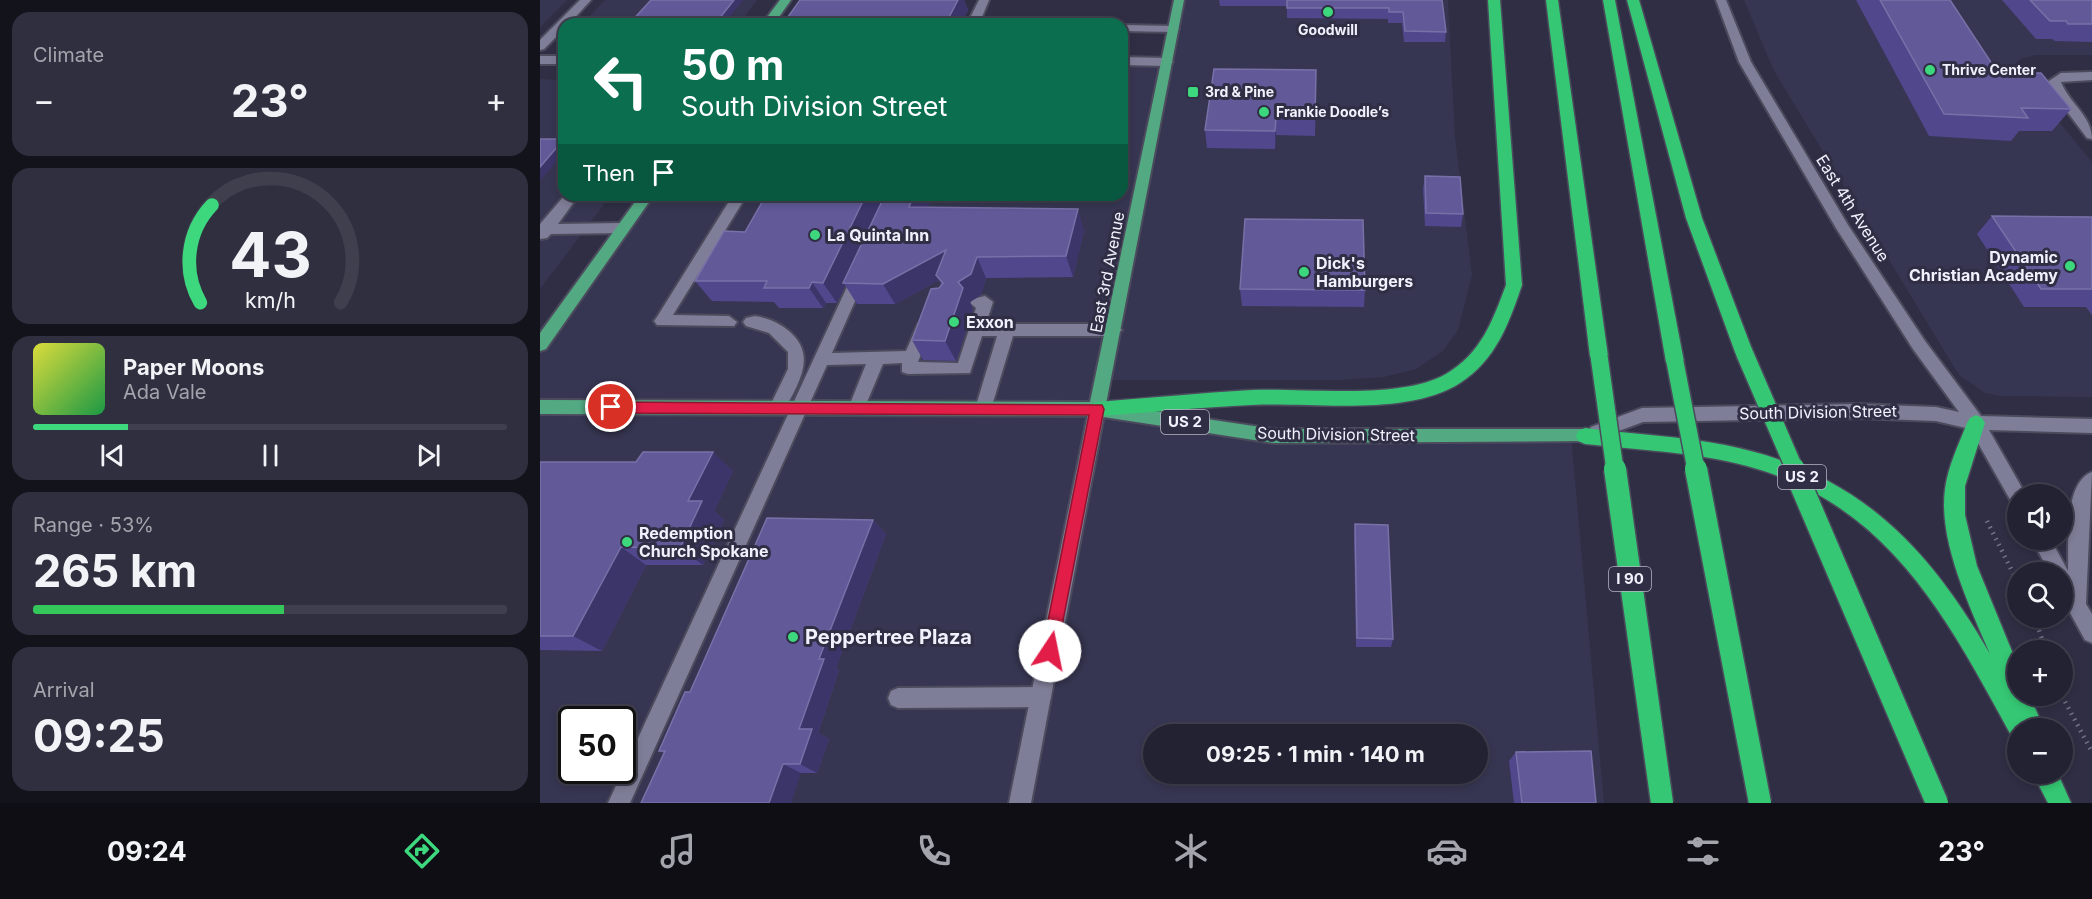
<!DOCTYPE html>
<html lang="en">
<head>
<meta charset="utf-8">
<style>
	:root { --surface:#232233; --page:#2f2f3f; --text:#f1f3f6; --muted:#a3a4ac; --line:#403f4e; --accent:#3dd77e }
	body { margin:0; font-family:Inter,sans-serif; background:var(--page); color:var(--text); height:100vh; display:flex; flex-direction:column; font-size:22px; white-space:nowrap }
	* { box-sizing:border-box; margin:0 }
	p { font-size:20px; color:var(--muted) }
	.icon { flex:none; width:33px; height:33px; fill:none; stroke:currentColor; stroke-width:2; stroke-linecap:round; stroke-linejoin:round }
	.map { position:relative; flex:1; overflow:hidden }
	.details { display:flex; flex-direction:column; gap:12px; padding:12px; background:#13131c; width:540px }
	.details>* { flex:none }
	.hud { position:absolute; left:18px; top:18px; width:570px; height:183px; border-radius:18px; box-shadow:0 3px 9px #0003,0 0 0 2px var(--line); background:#0b6e4f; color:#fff; overflow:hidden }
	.controls { position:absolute; left:1467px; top:484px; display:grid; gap:12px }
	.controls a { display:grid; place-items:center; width:66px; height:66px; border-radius:50%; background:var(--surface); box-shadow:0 3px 9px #0003,0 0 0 2px var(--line); font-size:30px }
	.speed { position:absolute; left:18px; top:706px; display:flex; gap:12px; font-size:30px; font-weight:700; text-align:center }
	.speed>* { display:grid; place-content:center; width:78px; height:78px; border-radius:50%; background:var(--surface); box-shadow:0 3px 9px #0003,0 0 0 2px var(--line); line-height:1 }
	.speed .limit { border:3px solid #111; border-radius:9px; background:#fff; color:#111 }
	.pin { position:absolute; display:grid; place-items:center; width:51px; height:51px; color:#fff; margin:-26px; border:3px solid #fff; border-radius:50%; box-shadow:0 2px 6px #0007 }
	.me { position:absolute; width:66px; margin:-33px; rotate:11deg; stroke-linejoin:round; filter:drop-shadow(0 0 4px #0008) }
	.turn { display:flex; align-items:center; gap:21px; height:126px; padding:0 24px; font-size:27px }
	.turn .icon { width:78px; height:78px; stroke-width:2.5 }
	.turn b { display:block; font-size:42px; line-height:51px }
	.then { display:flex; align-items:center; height:57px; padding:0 24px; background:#0003; gap:12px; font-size:22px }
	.big { font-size:45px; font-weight:700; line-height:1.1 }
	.details .widget { flex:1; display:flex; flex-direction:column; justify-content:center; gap:9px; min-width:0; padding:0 21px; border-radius:18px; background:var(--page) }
	.details .dial { align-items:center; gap:0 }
	.dial svg { height:156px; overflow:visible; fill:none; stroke:var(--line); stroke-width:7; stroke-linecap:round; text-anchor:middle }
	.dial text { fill:var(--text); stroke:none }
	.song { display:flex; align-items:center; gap:18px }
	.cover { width:72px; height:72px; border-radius:9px; background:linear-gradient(135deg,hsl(60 70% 55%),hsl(140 70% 35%)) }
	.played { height:6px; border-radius:3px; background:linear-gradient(90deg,var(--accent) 20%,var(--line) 20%) }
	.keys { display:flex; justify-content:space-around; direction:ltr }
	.heat { display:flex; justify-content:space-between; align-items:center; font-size:33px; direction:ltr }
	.charge { height:9px; border-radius:4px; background:linear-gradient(90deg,#34c759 53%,var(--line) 0) }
	.trip { position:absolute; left:603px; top:724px; width:345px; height:60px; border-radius:30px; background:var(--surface); box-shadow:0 3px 9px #0003,0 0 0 2px var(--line); font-weight:700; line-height:60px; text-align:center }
	.dock { display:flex; height:96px; justify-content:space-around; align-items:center; background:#0e0e14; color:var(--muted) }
	.dock .icon { width:42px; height:42px }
	.dock .active { color:var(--accent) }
	.dock b { font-size:27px; color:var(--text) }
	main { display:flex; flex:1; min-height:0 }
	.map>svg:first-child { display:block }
</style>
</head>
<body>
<main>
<section class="details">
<div class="widget"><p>Climate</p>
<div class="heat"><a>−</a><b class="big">23°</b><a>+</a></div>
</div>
<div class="widget dial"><svg viewBox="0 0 100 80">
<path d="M14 69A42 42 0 1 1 86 69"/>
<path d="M14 69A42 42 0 0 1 20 19" stroke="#3dd77e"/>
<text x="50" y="56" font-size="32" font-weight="700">43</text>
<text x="50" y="72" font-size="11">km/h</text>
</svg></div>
<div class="widget">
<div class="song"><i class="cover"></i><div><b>Paper Moons</b><p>Ada Vale</p></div></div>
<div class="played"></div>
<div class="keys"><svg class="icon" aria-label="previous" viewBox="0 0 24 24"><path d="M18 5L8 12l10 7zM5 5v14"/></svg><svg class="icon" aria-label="pause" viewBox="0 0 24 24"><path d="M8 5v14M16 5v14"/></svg><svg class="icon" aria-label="next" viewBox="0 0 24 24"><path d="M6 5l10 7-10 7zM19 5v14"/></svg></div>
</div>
<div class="widget"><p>Range · 53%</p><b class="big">265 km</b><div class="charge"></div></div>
<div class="widget"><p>Arrival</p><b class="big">09:25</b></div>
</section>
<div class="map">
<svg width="1552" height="803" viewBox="0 0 1552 803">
	<rect width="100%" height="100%" fill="#2f2e44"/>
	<g fill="#373652" fill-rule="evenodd">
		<polygon points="0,0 27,0 0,27"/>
		<polygon points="65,0 217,0 199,24 42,24"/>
		<path d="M 639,0 L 908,0 L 915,137 L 932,275 L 918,330 L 903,351 L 876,369 L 844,377 L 799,380 L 565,380 L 557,409 L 733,436 L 1031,436 L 1064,803 L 0,803 L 0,345 L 107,195 L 582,195 L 582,62 L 627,62 ZM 32,720 L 82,720 L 82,771 L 32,771 ZM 614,735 L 938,735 L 938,774 L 614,774 Z"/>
		<polygon points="1204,0 1552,0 1552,55 1496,55 1480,59 1476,64 1478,72 1552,162 1552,397 1461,396 1445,393 1419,375 1234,71"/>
		<polygon points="0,79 24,80 24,195 71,195 0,289"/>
	</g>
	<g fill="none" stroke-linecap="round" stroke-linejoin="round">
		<defs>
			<g id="service">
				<polygon points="439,0 449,0 439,24 427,24"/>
				<polygon points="582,25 633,26 639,29 633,32 582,31"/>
				<polygon points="25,195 39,195 18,224 83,223 90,228 83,233 11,234 7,238 0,239 0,224"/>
				<polygon points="193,195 207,195 133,315 189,316 197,322 194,326 117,325 114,321 117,317"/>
				<polygon points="320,269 327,274 292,353 366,351 378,324 383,322 391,328 378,362 418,363 436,308 430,303 433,299 445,296 453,302 446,324 574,324 582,330 574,336 473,336 451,409 449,414 437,414 435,409 457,336 442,336 430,373 368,374 362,372 362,363 343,364 322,414 310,414 308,409 326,364 287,365 90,803 68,803 313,274"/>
				<path d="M 215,316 C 228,318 240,323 250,332 C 278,357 257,385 243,413 L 231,413 L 229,408 L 248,369 L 248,352 L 229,333 L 206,326 L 203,322 L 206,318 Z"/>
				<polygon points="501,687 508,690 511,697 508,704 501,707 358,708 351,705 348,698 351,691 358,688"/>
			</g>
			<g id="minor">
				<polygon points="40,0 51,0 29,24 24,24 24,29 4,49 0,50 0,40"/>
				<rect x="0" y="56" width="24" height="8"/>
				<polygon points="582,57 627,58 633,62 627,66 582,65"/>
				<path d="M 1552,72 L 1552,80 L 1521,82 C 1529,103 1552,116 1552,139 L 1547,138 L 1513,93 L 1509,81 L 1521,73 Z"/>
			</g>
			<g id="tertiary">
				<polygon points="1176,0 1186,0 1211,62 1308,225 1385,341 1441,416 1552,419 1552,433 1449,430 1486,495 1478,495 1478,505 1472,503 1430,429 1396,421 1317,418 1103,422 1057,439 1051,437 1049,432 1051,427 1102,408 1317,404 1396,407 1419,412 1373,349 1296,228 1199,62"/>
				<path d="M 1552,472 L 1546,604 L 1552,614 L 1552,643 L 1545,640 L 1522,598 L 1522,573 L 1510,573 L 1492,540 L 1511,540 L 1528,571 C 1529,545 1523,483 1552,472 Z"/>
			</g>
			<polygon id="secondary" points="557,402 563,404 565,409 491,803 469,803 549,409 551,404"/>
			<g id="primary">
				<polygon points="240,0 251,0 234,24 222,24"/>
				<polygon points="634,0 644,0 566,404 733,429 1045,429 1051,431 1053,436 1051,441 733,443 557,416 0,414 0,400 550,402"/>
				<polygon points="100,195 114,195 6,349 0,351 0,333"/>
			</g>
			<g id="motorway">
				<path d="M 948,0 L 960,0 L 982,285 C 969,323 956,360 920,383 C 867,417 773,402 712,405 C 660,407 609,413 557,416 L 551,414 L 548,409 L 551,404 L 557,402 C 609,398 660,393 712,390 C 766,388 861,400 906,374 C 941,354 953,320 966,285 Z"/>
				<polygon points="1006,0 1018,0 1068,356 1065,361 1053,361 1050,356"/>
				<polygon points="1063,0 1075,0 1144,362 1141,367 1129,367 1126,362"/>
				<polygon points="1087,0 1099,0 1162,218 1213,352 1210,357 1198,357 1195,352 1146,218"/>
				<path d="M 1436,415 L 1442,418 L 1445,423 L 1425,486 L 1425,515 L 1437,566 L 1478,666 L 1478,696 L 1490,696 L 1504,729 L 1478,729 L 1478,739 L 1472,737 C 1407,618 1349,504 1207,466 C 1155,452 1099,450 1045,444 L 1038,441 L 1036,436 L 1038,431 L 1045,428 C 1092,434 1139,436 1185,445 C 1315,471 1386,543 1450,654 C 1430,607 1398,541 1405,489 C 1408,466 1419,444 1427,423 L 1430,418 Z"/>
				<polygon points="1493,774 1518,774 1531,803 1508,803"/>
			</g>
		</defs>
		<use href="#service" stroke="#4b4b5d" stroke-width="4"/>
		<use href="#minor" stroke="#4b4b5d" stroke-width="4"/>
		<use href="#tertiary" stroke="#4b4b5d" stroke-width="4"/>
		<use href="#secondary" stroke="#4b4b5d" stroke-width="4"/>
		<use href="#primary" stroke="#4b4b5d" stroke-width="4"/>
		<use href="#motorway" stroke="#4b4b5d" stroke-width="3"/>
		<g stroke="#747386" stroke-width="4.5" stroke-dasharray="1.5 5" stroke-linecap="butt">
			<polyline points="1447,521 1478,583"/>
			<polyline points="1495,618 1506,651"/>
			<polyline points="1522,696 1552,752"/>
		</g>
		<use href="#service" fill="#7f7e98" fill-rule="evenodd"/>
		<use href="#minor" fill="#7f7e98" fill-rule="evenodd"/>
		<use href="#tertiary" fill="#7f7e98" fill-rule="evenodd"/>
		<use href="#secondary" fill="#7f7e98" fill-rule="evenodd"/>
		<use href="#primary" fill="#53aa82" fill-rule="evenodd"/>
		<use href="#motorway" fill="#35c773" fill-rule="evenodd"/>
		<defs>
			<g id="motorway-bridge-far1">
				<polyline points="1204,352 1255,470"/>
				<polyline points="1059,356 1075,470"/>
				<polyline points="1135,362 1156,470"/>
			</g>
			<g id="motorway-bridge">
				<polyline points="1075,469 1122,803"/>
				<polyline points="1156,469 1220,803"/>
				<polyline points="1254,469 1397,803"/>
			</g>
		</defs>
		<use href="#motorway-bridge-far1" stroke="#4b4b5d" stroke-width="20" stroke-linecap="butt"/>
		<use href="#motorway-bridge" stroke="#4b4b5d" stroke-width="25" stroke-linecap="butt"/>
		<use href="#motorway-bridge-far1" stroke="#35c773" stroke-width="17"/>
		<use href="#motorway-bridge" stroke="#35c773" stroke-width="22"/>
	</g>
	<g fill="#50478c">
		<polygon points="260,0 424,0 428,10 421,24 247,24 245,21"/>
		<polygon points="679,0 902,0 906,32 905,42 864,42 862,23 848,23 848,19 747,18 747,6 680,6"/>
		<polygon points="1316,0 1410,0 1458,73 1531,109 1512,131 1479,131 1471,141 1389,136"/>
		<polygon points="1462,0 1552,0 1552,42 1515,41 1512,39 1496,39"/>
		<polygon points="776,89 775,136 736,135 735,149 667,148 665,130"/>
		<polygon points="885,176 923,214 921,227 885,226 883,189"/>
		<polygon points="388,207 544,230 533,277 446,278 441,295 430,302 433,309 416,361 383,360 372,340 399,288 402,285 399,280 355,304 317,304 305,285 297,303 286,303 283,308 239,308 234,302 172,301 155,281 205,232"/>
		<polygon points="1452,216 1552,217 1552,315 1546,307 1484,307 1437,234"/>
		<polygon points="700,289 825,290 824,307 702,306"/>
		<polygon points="0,462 193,471 174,511 184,520 163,565 106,565 62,651 0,650"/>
		<polygon points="333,520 346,534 296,668 299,670 278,733 289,739 277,773 261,773 124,753 119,751 150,692"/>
		<polygon points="815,524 853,639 851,647 816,647 814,535"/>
		<polygon points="976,752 1056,803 974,803 969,761"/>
	</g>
	<g fill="#3c356a">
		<polygon points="194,0 203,0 184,24 175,24"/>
		<polygon points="418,0 424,0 428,10 421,24 407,24 406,23"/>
		<polygon points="736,117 736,135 735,149 735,131"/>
		<polygon points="24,139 24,152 0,181 0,167"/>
		<polygon points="326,195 348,195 303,283 305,285 297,303 283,283"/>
		<polygon points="374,195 393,195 379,228 369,207"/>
		<polygon points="538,209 544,230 533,277 526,256"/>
		<polygon points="406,250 396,275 399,280 355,304 343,284"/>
		<polygon points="437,257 446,278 441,295 430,302 433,309 416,361 405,341 418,282"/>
		<polygon points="272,282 286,303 283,308 269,288"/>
		<polygon points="173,452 193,471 174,511 184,520 163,565 140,548 148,501"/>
		<polygon points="333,520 346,534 296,668 299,670 278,733 289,739 277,773 260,764 259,729 279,659"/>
		<polygon points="81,547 106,565 62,651 33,636"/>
		<polygon points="243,764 261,773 251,803 229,803"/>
	</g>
	<g fill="#615998" stroke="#7871a8" stroke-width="1.5">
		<polygon points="111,0 194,0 175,24 89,24"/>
		<polygon points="260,0 418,0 406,23 245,21"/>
		<polygon points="747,0 902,0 906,32 865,31 863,12 849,12 849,8 747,8"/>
		<polygon points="1340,0 1410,0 1458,73 1501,73 1531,109 1481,108 1488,118 1404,114"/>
		<polygon points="1490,0 1552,0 1552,24 1528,24 1526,21 1510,21"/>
		<polygon points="674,69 776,70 775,118 736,117 735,131 665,130"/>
		<polygon points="0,139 24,139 0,167"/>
		<polygon points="885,176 920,177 923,214 886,213"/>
		<polygon points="235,195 326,195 283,283 272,282 269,288 224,288 227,281 155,281 184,231 205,232 225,197 234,197"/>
		<polygon points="345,195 374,195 369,207 538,209 526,256 437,257 431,274 418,282 423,288 405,341 372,340 391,289 399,288 403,283 396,275 406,250 343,284 303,283"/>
		<polygon points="1452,216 1552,217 1552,289 1501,289"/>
		<polygon points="705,219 823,220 825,290 700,289"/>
		<polygon points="103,452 173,452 148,501 162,501 140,548 81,547 33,636 0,636 0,462 96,462"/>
		<polygon points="227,518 333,520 279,659 284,659 259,729 272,729 260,764 243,764 229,803 101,803 125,751 119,751 145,692 150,692"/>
		<polygon points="815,524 848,525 853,639 817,638"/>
		<polygon points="1051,751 1056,803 982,803 976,752"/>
	</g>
	<polygon fill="#e11d48" stroke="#92132f" stroke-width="1.5" points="71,402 562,405 564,409 516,657 510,659 504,657 502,651 549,415 71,413 64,407"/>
	<g fill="#3dd77e" stroke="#2f2e44" stroke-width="2">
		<circle cx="788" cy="12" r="6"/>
		<circle cx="1390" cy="70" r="6"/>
		<rect x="647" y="86" width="12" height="12" rx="3"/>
		<circle cx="724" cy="112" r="6"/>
		<circle cx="275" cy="235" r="6"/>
		<circle cx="1530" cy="266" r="6"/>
		<circle cx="764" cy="272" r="6"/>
		<circle cx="414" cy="322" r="6"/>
		<circle cx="87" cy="542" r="6"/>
		<circle cx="253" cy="637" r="6"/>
	</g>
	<g text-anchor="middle" stroke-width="6" stroke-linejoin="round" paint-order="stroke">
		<g font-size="14" font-weight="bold" fill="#f1f1fd" stroke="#2f2e44" text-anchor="start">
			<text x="788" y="35" text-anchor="middle">Goodwill</text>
			<text x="1402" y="75">Thrive Center</text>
			<text x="665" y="97">3rd &amp; Pine</text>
			<text x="736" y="117">Frankie Doodle’s</text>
		</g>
		<g fill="#2f2e44" stroke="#b7b6c6" stroke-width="1.5">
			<rect x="621" y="410" width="48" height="24" rx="4.5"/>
			<rect x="1238" y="465" width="48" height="24" rx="4.5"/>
			<rect x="1069" y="567" width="42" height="24" rx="4.5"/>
		</g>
		<g font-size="15" font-weight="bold" fill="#f1f1fd">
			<text x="645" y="427">US 2</text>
			<text x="1262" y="482">US 2</text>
			<text x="1090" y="584">I 90</text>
		</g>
		<g font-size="16" fill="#f1f1fd" stroke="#2f2e44">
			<text transform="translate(1313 208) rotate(58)" y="6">East 4th Avenue</text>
			<text transform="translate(567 272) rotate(-79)" y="6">East 3rd Avenue</text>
			<text transform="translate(1278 412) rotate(-1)" y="6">South Division Street</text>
			<text transform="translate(796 434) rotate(1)" y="6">South Division Street</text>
		</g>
		<g font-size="16" font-weight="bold" fill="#f1f1fd" stroke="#2f2e44" text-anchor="start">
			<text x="287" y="241">La Quinta Inn</text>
			<text x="1518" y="263" text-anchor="end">Dynamic<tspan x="1518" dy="18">Christian Academy</tspan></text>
			<text x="776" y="269">Dick's<tspan x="776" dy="18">Hamburgers</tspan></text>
			<text x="426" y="328">Exxon</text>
			<text x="99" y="539">Redemption<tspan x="99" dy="18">Church Spokane</tspan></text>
		</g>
		<g font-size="20" font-weight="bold" fill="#f1f1fd" stroke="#2f2e44" text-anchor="start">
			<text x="265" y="644">Peppertree Plaza</text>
		</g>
	</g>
</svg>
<div class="controls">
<a><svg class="icon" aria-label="sound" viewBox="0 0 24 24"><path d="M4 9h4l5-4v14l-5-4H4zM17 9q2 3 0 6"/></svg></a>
<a><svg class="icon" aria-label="search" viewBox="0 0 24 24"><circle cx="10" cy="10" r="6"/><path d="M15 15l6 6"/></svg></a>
<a>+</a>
<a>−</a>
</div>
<div class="speed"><div class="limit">50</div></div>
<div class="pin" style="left:71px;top:407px;background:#d93025"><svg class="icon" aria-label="arrive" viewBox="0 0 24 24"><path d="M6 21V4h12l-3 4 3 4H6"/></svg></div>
<svg class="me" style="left:510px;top:651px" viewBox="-20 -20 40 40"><circle r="19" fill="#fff"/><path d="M0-13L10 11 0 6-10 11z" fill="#e11d48"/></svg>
<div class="trip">09:25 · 1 min · 140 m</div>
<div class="hud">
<div class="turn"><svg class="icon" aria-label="left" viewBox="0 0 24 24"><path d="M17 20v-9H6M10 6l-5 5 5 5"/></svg><div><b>50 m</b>South Division Street</div></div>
<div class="then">Then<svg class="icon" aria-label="arrive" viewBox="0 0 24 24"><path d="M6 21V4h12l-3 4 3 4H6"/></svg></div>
</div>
</div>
</main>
<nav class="dock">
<b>09:24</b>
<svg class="icon active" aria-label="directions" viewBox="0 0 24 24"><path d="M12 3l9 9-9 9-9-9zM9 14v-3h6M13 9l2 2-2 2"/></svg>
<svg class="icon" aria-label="music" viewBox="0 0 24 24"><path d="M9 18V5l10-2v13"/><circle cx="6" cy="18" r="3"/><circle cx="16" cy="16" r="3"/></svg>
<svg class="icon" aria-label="phone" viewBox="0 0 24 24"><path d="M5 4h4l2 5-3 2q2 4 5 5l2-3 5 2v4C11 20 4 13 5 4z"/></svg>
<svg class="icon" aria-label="climate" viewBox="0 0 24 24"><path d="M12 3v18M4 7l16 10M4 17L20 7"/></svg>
<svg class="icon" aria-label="car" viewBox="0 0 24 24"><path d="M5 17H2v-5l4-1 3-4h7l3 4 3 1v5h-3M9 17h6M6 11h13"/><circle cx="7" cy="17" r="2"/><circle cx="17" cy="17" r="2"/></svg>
<svg class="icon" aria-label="filters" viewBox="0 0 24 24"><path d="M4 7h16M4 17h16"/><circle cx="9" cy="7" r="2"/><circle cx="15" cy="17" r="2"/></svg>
<b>23°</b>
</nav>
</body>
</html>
